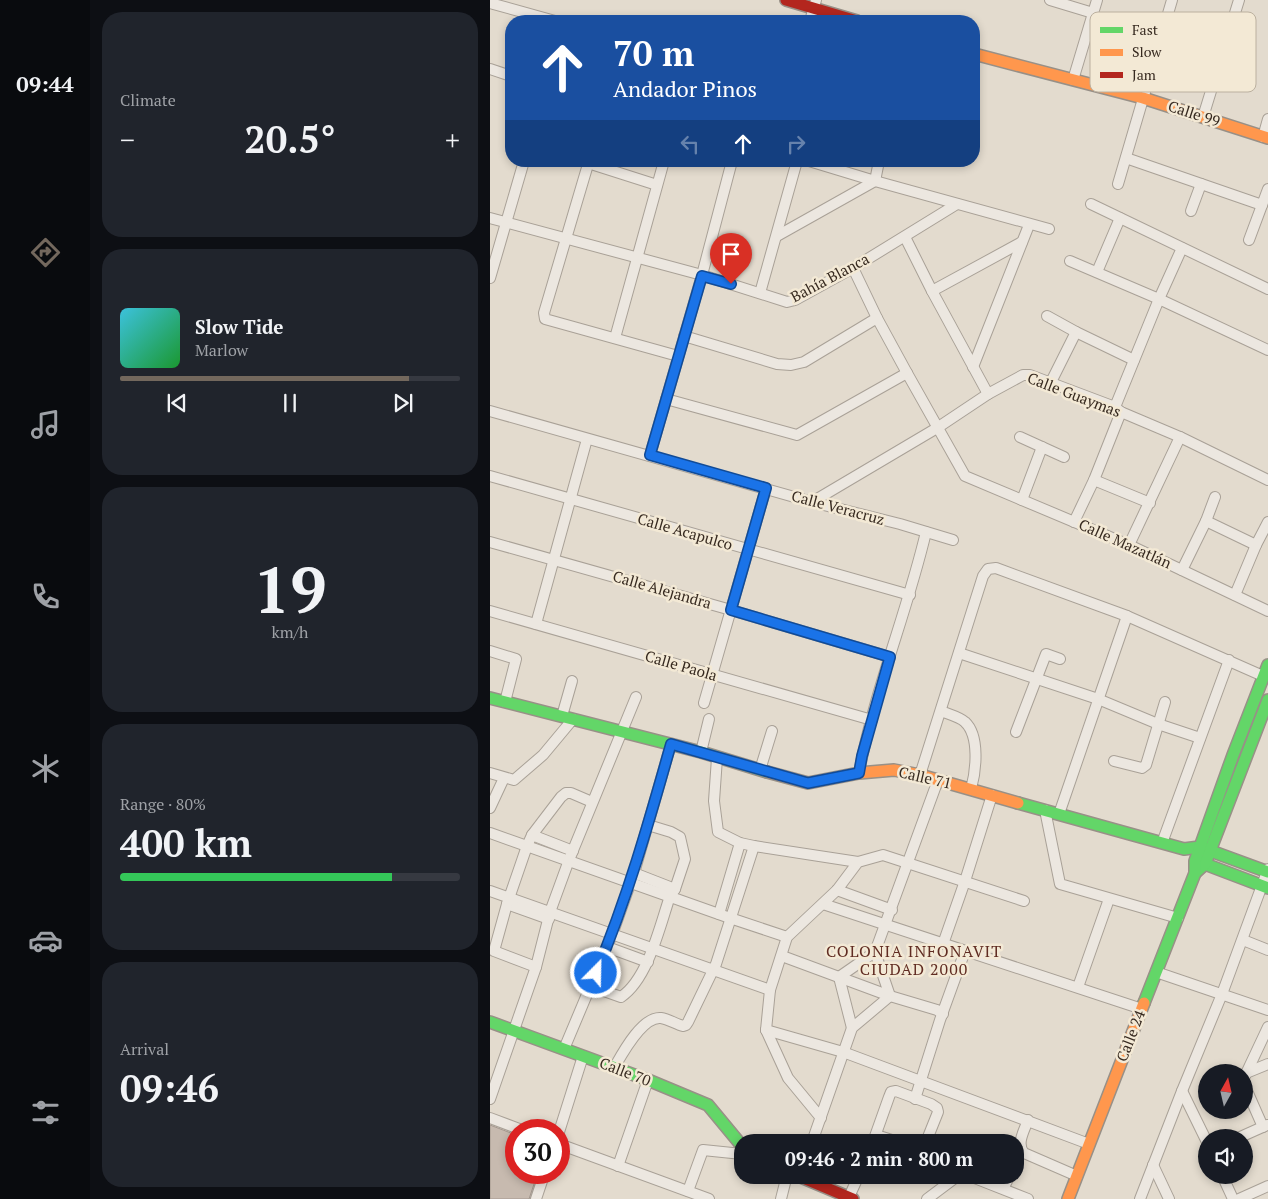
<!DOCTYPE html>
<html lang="en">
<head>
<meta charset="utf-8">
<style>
	:root { --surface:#171b24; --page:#20242c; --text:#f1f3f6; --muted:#9ea1a6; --line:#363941; --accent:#73685d }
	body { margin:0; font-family:"PT Serif",serif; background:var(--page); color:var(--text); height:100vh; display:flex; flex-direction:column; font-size:19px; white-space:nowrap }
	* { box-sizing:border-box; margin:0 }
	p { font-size:16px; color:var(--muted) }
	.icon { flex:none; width:28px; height:28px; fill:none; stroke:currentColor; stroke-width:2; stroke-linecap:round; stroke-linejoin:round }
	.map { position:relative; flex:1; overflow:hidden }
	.details { display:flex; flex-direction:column; gap:12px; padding:12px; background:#0d0f14; width:400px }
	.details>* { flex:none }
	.hud { position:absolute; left:15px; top:15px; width:475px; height:152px; border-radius:20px; box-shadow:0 2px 8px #0003; background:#1a4fa0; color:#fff; overflow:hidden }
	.needle { width:32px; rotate:8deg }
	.buttons { position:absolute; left:708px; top:1064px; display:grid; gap:10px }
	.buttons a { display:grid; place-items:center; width:55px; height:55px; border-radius:50%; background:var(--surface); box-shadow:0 2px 8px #0003; font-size:25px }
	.speed { position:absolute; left:15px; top:1119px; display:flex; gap:10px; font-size:25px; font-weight:700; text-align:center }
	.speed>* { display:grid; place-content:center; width:65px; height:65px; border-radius:50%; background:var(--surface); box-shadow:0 2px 8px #0003; line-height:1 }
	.speed .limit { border:8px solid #d22; background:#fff; color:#111 }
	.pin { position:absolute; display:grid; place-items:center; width:42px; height:42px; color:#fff; margin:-51px -21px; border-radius:50% 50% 50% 0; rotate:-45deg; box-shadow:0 0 5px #0007 }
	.pin .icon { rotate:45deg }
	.me { position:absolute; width:55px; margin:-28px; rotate:23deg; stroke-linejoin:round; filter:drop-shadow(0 0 4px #0008) }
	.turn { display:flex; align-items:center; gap:18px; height:105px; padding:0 25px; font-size:22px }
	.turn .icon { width:65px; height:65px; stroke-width:2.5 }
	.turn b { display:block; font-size:35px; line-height:42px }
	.lanes { display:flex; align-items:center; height:48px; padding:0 25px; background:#0003; justify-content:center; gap:25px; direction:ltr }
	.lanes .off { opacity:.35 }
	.big { font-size:38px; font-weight:800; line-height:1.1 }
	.details .card { flex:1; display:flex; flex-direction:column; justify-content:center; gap:8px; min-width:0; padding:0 18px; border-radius:20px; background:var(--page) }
	.details .dial { align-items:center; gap:0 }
	.dial b { font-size:65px; line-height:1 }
	.song { display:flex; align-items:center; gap:15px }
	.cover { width:60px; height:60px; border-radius:8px; background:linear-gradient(135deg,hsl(190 70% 55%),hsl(130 70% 35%)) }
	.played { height:5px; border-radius:2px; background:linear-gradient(90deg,var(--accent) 85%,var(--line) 85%) }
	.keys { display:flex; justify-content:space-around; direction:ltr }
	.heat { display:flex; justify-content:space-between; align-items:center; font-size:28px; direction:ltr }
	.charge { height:8px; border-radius:4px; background:linear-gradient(90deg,#34c759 80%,var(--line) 0) }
	.trip { position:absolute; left:244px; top:1134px; width:290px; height:50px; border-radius:20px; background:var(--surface); box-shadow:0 2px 8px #0003; font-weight:800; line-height:50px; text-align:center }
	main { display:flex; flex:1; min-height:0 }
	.menu { display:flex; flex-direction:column; width:90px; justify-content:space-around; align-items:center; background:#090b0e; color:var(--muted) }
	.menu .icon { width:35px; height:35px }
	.menu .on { color:var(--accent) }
	.menu b { font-size:22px; color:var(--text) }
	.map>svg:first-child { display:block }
</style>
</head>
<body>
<main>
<nav class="menu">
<b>09:44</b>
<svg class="icon on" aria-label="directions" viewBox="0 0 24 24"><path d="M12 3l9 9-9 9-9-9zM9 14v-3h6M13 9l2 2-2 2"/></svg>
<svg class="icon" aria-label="music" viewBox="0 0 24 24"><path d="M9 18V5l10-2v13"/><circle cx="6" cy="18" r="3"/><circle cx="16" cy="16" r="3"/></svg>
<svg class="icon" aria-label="phone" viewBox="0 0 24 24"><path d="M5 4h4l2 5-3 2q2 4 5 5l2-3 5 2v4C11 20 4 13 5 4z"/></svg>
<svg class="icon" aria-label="climate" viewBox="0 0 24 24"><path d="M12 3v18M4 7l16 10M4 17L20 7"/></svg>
<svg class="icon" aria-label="car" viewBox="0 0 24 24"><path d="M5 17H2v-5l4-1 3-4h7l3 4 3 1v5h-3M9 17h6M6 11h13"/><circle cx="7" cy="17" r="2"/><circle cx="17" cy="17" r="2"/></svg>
<svg class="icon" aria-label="filters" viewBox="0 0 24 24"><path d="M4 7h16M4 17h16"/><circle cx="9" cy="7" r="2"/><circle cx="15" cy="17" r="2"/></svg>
</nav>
<section class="details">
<div class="card"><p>Climate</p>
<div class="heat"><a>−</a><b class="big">20.5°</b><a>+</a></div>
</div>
<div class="card">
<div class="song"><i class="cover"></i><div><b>Slow Tide</b><p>Marlow</p></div></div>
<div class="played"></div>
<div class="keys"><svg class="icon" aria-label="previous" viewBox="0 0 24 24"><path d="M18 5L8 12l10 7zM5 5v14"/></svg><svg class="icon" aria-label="pause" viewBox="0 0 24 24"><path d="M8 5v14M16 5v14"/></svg><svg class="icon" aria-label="next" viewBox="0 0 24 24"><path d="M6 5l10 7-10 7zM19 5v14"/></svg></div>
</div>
<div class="card dial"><b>19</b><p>km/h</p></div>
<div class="card"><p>Range · 80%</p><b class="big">400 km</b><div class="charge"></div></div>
<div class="card"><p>Arrival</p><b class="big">09:46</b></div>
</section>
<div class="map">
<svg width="778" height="1199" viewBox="0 0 778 1199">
	<defs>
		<filter id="shadow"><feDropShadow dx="4.5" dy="4.5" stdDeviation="1" flood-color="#0004"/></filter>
	</defs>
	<rect width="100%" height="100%" fill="#e3dbce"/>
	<polygon fill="#c7baaf" stroke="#a3978e" filter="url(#shadow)" points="0,1125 26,1135 26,1172 48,1172 39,1199 0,1199"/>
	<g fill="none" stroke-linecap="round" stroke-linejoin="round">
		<defs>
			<g id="street">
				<polyline points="560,0 603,13"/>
				<polyline points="0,3 65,21"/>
				<polyline points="320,21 326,0"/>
				<polyline points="0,69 21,76"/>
				<polyline points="583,80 607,0"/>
				<polyline points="713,117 749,0"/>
				<polyline points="773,137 778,119"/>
				<polyline points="636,158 772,205"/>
				<polyline points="99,161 54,313 55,319 188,356"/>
				<polyline points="319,161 385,181 559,229"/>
				<polyline points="98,163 167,185"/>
				<polyline points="628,184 682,0"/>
				<polyline points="601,204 778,289"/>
				<polyline points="701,211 711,184"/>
				<polyline points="0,218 212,275 297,302 305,300 363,268 467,204"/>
				<polyline points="287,236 385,181 389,161"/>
				<polyline points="415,237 442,291 498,394"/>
				<polyline points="759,240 778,189"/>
				<polyline points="580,261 669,299 778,350"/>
				<polyline points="363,268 387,318 417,373 475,476 639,545 778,611"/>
				<polyline points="607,272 630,218"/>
				<polyline points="0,278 34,161"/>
				<polyline points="442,291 532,242"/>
				<polyline points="270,293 307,161"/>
				<polyline points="557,316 586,332 644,360"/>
				<polyline points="194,336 287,364 301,365 314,362 387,318"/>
				<polyline points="125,338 174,161"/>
				<polyline points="483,367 539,225"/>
				<polyline points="560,384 586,332"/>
				<polyline points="176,399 307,435 417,373"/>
				<polyline points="625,407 669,299 692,248"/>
				<polyline points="0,411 322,502 410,524 463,540"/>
				<polyline points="530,437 574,457"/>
				<polyline points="160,455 212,275 242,161"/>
				<polyline points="0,476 420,595"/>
				<polyline points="604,480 660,503"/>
				<polyline points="532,500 552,447"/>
				<polyline points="322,502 447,428 498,394 533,375 540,375 625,407 631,412 690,437 778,480"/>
				<polyline points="716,521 766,545"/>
				<polyline points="584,522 604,480 631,412"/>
				<polyline points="0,542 241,610 400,657"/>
				<polyline points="639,545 690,437"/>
				<polyline points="692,570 716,521 725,497"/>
				<polyline points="745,595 766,545 778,522"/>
				<polyline points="0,611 382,720"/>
				<polyline points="46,624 97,439"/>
				<polyline points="0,651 26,659 15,702"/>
				<polyline points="469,653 608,699 668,724 710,738"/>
				<polyline points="214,703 276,488"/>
				<path d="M 451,711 C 458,714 470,717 475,722 C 490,736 486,771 481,789"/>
				<polyline points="72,716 82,681"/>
				<polyline points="526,732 556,654 570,659"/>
				<polyline points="211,752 219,719"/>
				<polyline points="227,758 224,801 228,832 250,843 264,846 368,862"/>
				<polyline points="624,761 652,768 656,765 675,702"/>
				<polyline points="270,770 282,731"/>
				<polyline points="0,773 24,780 53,755 83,719"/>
				<path d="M 369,773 C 384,691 417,613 436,532"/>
				<polyline points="430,775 493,576 498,569 506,568 637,616 773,676"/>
				<polyline points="0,808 14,778"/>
				<polyline points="555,810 570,884 688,918"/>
				<polyline points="569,814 637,616"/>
				<polyline points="0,833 240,918 297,937"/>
				<polyline points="42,835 83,851"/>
				<polyline points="672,843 739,660"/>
				<polyline points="144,873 185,889"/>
				<polyline points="347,890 402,910"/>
				<polyline points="0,891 280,990"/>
				<polyline points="17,904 59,919"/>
				<polyline points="333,904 652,1009"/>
				<polyline points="229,914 250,843"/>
				<polyline points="753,940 778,950"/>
				<polyline points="453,944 475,881 502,795"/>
				<polyline points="117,947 158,962"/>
				<polyline points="292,956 400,996 447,1010 453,1014"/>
				<polyline points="46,967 4,951 17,904 37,846 42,835 71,797 76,793 81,793 102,802"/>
				<polyline points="666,972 778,1010"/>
				<path d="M 100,986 L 131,997 C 158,979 170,926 180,896 L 185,889 L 195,859 L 190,837 L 181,832 L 158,825"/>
				<polyline points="588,987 619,899"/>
				<polyline points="362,1028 349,977 385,952"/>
				<polyline points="276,1030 280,990 297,937 347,890 368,862 393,855 534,901"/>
				<polyline points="276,1030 353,1052 599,1144"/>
				<polyline points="276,1030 298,1078 331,1118"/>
				<polyline points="74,1049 122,935 144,873 181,744"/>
				<path d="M 124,1068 C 132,1054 152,1016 171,1018 C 178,1019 186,1024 193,1026 L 196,1025 L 198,1022 L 226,964 L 264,846"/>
				<polyline points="756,1073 778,1064"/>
				<polyline points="754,1078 778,1027"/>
				<polyline points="754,1084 773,1127"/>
				<polyline points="692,1091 716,1140"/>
				<polyline points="0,1099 46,967 60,912 79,860 146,697"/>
				<polyline points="425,1099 450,1020 475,951"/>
				<polyline points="0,1118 32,1130"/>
				<path d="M 538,1120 C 534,1131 526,1144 534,1153 L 587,1176"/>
				<polyline points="69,1132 93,1056"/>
				<polyline points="386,1135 408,1142"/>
				<polyline points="748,1138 777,1125"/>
				<polyline points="322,1142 362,1028 400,996 385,952 448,780"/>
				<polyline points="383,1142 399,1097 401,1092 406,1091 441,1104 447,1108 448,1112 436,1142"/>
				<polyline points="69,1144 219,1199"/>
				<polyline points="663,1165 679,1199"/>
				<polyline points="128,1166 158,1080"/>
				<polyline points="477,1175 538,1199"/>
				<polyline points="732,1175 743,1199"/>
				<polyline points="512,1188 515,1185 520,1175"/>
				<polyline points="198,1191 213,1150 252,1154"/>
				<polyline points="359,1197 369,1175"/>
				<polyline points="46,1199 55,1172"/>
				<polyline points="291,1199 297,1175"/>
				<polyline points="437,1199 469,1175"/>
				<polyline points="650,1199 692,1091 732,994 778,869"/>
				<polyline points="749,1199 778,1186"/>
			</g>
			<g id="fast">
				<polyline points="0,698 211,752 277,772"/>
				<polyline points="528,803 694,849 710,847 778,872"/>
				<polyline points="707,861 778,888"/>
				<polyline points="705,873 715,864 778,700"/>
				<polyline points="654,1003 705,873 705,861 743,755 778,665"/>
				<polyline points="0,1022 158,1080 218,1105 252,1146"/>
			</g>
			<g id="slow">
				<polyline points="484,54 653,98 778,138"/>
				<polyline points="277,772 318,783 369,773 404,770 430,775 528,803"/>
				<polyline points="578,1199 654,1003"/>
			</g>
			<g id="jam">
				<polyline points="296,0 367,21"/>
				<polyline points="306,1175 363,1199"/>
			</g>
		</defs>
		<use href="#street" stroke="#a9a197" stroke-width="12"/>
		<use href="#fast" stroke="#989087" stroke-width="14"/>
		<use href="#slow" stroke="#989087" stroke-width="14"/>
		<use href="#jam" stroke="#989087" stroke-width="14"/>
		<use href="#street" stroke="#ece7e0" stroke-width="10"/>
		<use href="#fast" stroke="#63d668" stroke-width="11"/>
		<use href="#slow" stroke="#ff974d" stroke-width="11"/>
		<use href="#jam" stroke="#b3261e" stroke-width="11"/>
	</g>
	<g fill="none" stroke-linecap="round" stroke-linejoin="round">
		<defs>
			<path id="route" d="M 106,973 C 137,899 159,822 181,744 L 318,783 L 369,773 L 372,756 L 400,657 L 241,610 L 276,488 L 160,455 L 212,276 L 241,284"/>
		</defs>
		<use href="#route" stroke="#114b97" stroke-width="12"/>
		<use href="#route" stroke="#1a73e8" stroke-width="9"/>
	</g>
	<g text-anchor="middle" stroke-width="5" stroke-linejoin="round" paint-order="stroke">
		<g font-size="15" fill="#372a20" stroke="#f3e9d5">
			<text transform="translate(704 114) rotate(18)" y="5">Calle 99</text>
			<text transform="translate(340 278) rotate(-28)" y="5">Bahía Blanca</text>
			<text transform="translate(584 395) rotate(21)" y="5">Calle Guaymas</text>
			<text transform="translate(348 508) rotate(15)" y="5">Calle Veracruz</text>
			<text transform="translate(195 532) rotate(16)" y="5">Calle Acapulco</text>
			<text transform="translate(635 544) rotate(24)" y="5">Calle Mazatlán</text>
			<text transform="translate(172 590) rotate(16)" y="5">Calle Alejandra</text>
			<text transform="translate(191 666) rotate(16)" y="5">Calle Paola</text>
			<text transform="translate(435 778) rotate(13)" y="5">Calle 71</text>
			<text transform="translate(641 1036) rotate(-69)" y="5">Calle 24</text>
			<text transform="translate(135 1072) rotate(21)" y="5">Calle 70</text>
		</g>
		<g font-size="16" letter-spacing="1" fill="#602c22" stroke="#f3e9d5">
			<text x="424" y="957">COLONIA INFONAVIT<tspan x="424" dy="18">CIUDAD 2000</tspan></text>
		</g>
	</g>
	<rect x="600" y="12" width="166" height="80" rx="8" fill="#f3e9d5" stroke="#bbb09f" stroke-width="1"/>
	<rect x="610" y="27" width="23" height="6" fill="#63d668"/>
	<rect x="610" y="49" width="23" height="7" fill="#ff974d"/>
	<rect x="610" y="72" width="23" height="6" fill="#b3261e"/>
	<g font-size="14" fill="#372a20">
		<text x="642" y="35">Fast</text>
		<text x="642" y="57">Slow</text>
		<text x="642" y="80">Jam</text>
	</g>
</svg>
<div class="buttons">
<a><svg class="needle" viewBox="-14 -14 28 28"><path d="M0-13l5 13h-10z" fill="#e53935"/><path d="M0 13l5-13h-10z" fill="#9ea1a6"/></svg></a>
<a><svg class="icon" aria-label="sound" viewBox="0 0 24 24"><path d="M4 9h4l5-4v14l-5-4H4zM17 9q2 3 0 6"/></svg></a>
</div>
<div class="speed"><div class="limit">30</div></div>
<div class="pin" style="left:241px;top:284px;background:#d93025"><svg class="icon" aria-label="arrive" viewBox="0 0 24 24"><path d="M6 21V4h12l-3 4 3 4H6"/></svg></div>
<svg class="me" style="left:106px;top:973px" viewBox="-20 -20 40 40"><circle r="17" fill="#1a73e8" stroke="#fff" stroke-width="3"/><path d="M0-11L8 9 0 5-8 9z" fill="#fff"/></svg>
<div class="trip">09:46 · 2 min · 800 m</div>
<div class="hud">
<div class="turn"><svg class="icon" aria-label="ahead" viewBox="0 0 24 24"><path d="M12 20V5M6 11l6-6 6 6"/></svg><div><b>70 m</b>Andador Pinos</div></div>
<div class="lanes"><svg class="icon off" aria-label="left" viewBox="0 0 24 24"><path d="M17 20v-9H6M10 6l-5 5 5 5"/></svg><svg class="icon" aria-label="ahead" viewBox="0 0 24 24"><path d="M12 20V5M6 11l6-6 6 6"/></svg><svg class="icon off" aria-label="right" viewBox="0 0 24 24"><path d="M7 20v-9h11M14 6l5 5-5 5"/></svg></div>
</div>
</div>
</main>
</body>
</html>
